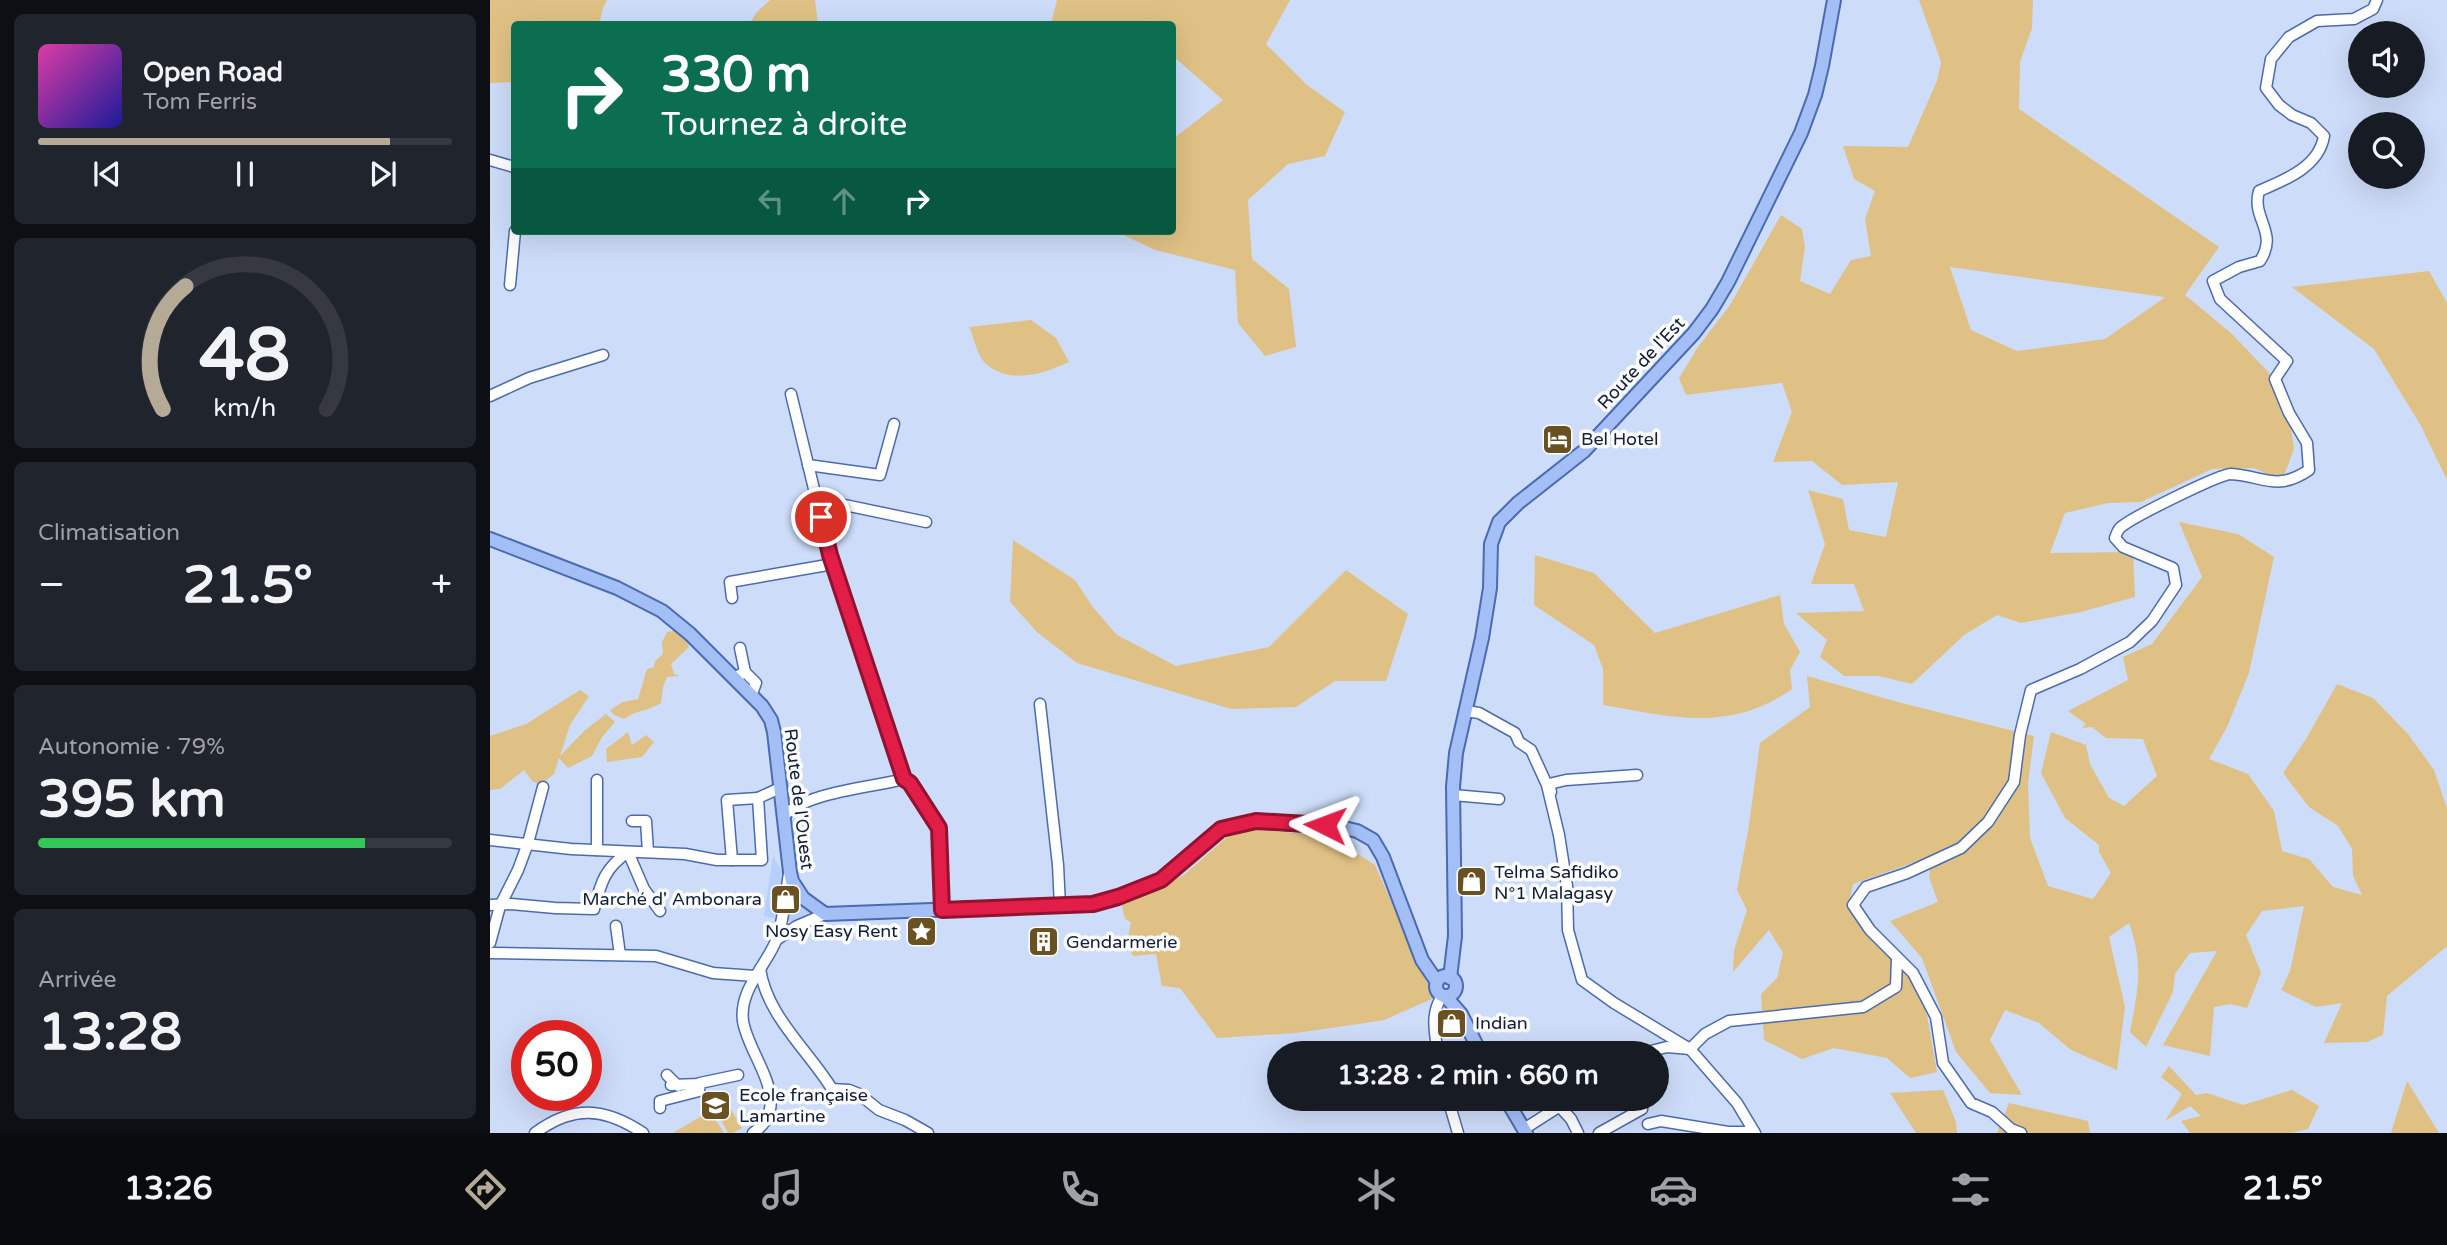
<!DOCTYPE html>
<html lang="fr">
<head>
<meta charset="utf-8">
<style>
	:root { --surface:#171b24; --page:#20242c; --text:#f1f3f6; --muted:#9ea1a6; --line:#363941; --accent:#b4aa96 }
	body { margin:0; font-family:"Varela Round",sans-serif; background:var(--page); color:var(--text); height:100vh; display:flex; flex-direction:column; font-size:26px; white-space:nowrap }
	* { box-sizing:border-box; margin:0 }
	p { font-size:23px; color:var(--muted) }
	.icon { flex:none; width:38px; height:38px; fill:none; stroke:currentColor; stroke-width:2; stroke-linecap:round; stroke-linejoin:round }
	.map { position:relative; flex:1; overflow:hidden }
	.panel { display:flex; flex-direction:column; gap:14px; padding:14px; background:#0d0f14; width:490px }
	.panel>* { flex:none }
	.guide { position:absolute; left:21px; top:21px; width:665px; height:214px; border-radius:7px; box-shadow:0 7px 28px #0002; background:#0b6e4f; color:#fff; overflow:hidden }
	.tools { position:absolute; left:1858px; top:21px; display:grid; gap:14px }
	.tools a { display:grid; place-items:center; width:77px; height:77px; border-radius:50%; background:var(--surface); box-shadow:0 7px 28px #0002; font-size:35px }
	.speed { position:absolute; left:21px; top:1020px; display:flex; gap:14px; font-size:35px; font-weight:700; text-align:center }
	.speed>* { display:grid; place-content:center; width:91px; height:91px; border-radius:50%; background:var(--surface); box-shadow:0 7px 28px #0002; line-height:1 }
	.speed .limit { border:10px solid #d22; background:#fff; color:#111 }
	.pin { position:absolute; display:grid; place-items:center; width:60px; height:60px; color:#fff; margin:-30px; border:4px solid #fff; border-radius:50%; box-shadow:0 2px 7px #0007 }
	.me { position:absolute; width:77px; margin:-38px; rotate:273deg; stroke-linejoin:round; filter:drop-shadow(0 0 5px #0008) }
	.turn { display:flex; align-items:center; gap:24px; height:147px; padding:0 35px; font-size:32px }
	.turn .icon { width:91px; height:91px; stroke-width:2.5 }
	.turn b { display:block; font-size:49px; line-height:60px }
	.lanes { display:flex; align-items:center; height:66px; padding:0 35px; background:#0003; justify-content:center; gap:35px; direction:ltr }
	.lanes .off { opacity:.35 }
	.big { font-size:52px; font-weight:700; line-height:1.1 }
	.panel .card { flex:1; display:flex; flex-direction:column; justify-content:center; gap:10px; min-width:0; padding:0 24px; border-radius:10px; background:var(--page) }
	.panel .dial { align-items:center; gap:0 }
	.dial svg { height:182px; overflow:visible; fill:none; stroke:var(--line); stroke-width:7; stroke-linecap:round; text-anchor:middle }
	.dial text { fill:var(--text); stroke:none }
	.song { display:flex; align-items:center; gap:21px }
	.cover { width:84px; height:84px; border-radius:10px; background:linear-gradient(135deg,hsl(320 70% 55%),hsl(240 70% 35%)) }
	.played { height:7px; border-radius:4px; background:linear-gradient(90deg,var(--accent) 85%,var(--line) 85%) }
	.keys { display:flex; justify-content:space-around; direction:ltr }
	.heat { display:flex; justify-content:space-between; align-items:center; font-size:38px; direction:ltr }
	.charge { height:10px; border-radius:5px; background:linear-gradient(90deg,#34c759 79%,var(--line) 0) }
	.trip { position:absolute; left:777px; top:1041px; width:402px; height:70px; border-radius:35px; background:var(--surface); box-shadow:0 7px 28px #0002; font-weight:700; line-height:70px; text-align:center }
	.tab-bar { display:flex; height:112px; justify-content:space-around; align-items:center; background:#090b0e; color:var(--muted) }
	.tab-bar .icon { width:49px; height:49px }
	.tab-bar .on { color:var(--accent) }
	.tab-bar b { font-size:32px; color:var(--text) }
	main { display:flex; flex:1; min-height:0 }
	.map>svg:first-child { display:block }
</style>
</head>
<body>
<main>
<section class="panel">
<div class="card">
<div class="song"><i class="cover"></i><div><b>Open Road</b><p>Tom Ferris</p></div></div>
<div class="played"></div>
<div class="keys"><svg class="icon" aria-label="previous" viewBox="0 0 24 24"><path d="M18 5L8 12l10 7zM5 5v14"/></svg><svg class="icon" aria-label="pause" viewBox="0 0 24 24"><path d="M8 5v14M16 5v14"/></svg><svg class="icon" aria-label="next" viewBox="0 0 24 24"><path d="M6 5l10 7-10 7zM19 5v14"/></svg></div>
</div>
<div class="card dial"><svg viewBox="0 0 100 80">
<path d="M14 69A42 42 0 1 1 86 69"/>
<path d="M14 69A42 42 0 0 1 24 15" stroke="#b4aa96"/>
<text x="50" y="56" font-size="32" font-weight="700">48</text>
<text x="50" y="72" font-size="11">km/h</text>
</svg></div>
<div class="card"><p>Climatisation</p>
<div class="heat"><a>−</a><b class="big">21.5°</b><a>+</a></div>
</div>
<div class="card"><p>Autonomie · 79%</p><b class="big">395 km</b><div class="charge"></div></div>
<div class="card"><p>Arrivée</p><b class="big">13:28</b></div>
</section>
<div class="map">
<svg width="1957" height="1133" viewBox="0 0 1957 1133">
	<rect width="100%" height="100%" fill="#cddcf9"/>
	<polygon fill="#b7cffe" points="283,856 298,882 332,917 326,931 314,924 274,916"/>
	<g fill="#e0c185" fill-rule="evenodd">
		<polygon points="0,0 117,0 113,8 109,24 24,24 24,82 0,83"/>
		<polygon points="280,0 325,0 328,24 259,24 267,12"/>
		<polygon points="567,0 800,0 776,44 817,85 855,112 835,156 798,164 758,200 762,259 799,289 806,347 775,356 748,323 745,270 665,250 625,231 682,231 683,139 733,100 683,56 682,24 561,24"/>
		<path d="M 1429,0 L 1543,0 L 1542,28 L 1530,62 L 1529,109 L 1729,247 L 1695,295 L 1741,333 L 1785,379 L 1799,413 L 1804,449 L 1792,481 L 1764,468 L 1722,469 L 1651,502 L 1618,503 L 1575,513 L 1560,553 L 1643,552 L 1645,597 L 1591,612 L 1531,623 L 1507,615 L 1474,635 L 1422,684 L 1389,676 L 1354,676 L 1330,657 L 1337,640 L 1306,613 L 1374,611 L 1364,584 L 1321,584 L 1335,544 L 1318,490 L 1353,499 L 1359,530 L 1396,537 L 1408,482 L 1352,485 L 1322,461 L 1283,462 L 1302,412 L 1292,383 L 1196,395 L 1189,378 L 1208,347 L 1240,305 L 1291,215 L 1312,229 L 1315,247 L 1310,281 L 1340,294 L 1361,260 L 1381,256 L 1375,219 L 1385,191 L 1364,179 L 1353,146 L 1418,147 L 1447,81 L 1451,62 ZM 1460,267 L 1674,297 L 1674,298 L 1615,339 L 1527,351 L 1481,330 Z"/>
		<polygon points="1939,271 1957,303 1957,480 1931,426 1884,349 1802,287"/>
		<path d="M 541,320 L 566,338 L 579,362 C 553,374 519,385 495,363 C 487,355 484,337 479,327 Z"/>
		<path d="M 1689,522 L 1748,534 L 1784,557 L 1759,673 L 1737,727 L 1719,759 L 1758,774 L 1784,811 L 1792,851 L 1819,859 L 1843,887 L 1872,895 L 1863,876 L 1862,849 L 1848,826 L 1819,807 L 1793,773 L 1816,739 L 1847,684 L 1883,698 L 1918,734 L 1944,770 L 1957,808 L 1957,946 L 1897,996 L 1893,1035 L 1877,1042 L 1834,1043 L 1852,1003 L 1826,1007 L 1791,990 L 1800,971 L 1814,906 L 1772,911 L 1756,935 L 1771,973 L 1757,1008 L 1740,1004 L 1724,1007 L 1720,1056 L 1673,1045 L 1727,951 L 1700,953 L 1685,974 L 1683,992 L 1656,1047 L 1640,1032 C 1648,989 1654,965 1639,923 L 1619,937 L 1635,1007 L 1627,1070 L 1581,1050 L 1549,1023 L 1515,1010 L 1500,1040 L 1532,1095 L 1500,1093 L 1466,1052 L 1432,958 L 1400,921 L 1448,902 L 1439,877 L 1442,856 L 1363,884 L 1358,908 L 1375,931 L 1433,992 L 1447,1072 L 1420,1078 L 1397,1058 L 1344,1048 L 1312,1059 L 1274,1040 L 1271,994 L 1287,978 L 1293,953 L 1279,930 L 1243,972 L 1244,950 L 1257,910 L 1247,890 L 1259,825 L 1270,743 L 1320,707 L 1317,676 L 1404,701 L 1544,736 L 1538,784 L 1540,838 L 1558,886 L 1603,899 L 1621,873 L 1609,852 L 1609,845 L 1575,818 L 1551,773 L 1561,732 L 1596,745 L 1600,764 L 1619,798 L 1634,806 L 1667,776 L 1653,739 L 1616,738 L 1602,727 L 1592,728 L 1596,724 L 1578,711 L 1638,680 L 1633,657 L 1662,644 L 1712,577 Z"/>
		<polygon points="523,540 585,580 602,606 627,635 686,666 779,647 856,570 918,614 896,681 845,681 806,707 741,709 587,663 548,633 520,602"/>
		<path d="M 1045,555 L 1104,573 L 1165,633 L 1290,595 L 1294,624 L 1310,652 L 1300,670 L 1302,689 C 1240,733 1182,717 1113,705 L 1113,669 L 1104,645 L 1044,605 Z"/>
		<path d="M 188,630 L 193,632 L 199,647 L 181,664 L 184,674 L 190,676 L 177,677 L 173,687 L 171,703 C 159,711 146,710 134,719 L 124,715 L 120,710 L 133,702 L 148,699 L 157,669 L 164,667 L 165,661 L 173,654 L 172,642 L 177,632 Z"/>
		<polygon points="90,690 99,696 80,725 70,756 94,731 116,714 125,722 112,737 102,756 78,768 69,758 64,774 50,785 42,781 34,770 10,789 0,790 0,736 36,724"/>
		<polygon points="138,732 142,745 156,735 164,742 152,757 117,762 116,749"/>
		<polygon points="747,828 840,836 885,865 944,998 894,1020 882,1022 806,1033 727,1038 690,988 672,986 666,954 643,956 637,943 641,922 635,919 630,897 657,892 694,875"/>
		<polygon points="1679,1066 1706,1095 1717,1093 1753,1105 1802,1090 1829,1106 1818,1129 1802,1133 1700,1133 1691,1121 1711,1116 1700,1106 1675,1121 1692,1094 1671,1077"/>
		<polygon points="1917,1081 1949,1133 1901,1133"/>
		<polygon points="1453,1090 1466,1122 1467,1133 1426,1133 1400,1093"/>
		<polygon points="1519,1103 1598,1121 1600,1133 1507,1133"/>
		<polygon points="239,1106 252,1128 243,1133 238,1133 227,1113"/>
		<polygon points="220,1111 234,1133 183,1133"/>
	</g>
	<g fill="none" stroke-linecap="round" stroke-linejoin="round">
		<defs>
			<g id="minor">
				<polyline points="0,160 24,167"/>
				<polyline points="20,285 25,231"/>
				<polyline points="301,394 340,555 414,779 420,783 449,828 452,910"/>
				<polyline points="0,396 39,378 113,355"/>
				<polyline points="318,465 390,475 404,424"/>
				<polyline points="326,499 436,522"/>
				<polyline points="242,598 240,582 343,564"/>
				<polyline points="250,648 255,672"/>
				<polyline points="244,678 255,672 266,683 261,696"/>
				<polyline points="550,704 568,865 570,906"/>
				<polyline points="976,711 989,713 1025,733 1029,742 1041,750 1057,785 1069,835 1077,886 1078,930 1092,980 1124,1003 1200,1049 1247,1103 1265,1133"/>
				<polyline points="107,780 107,850"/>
				<polyline points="1061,792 1059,784 1076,780 1147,775"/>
				<polyline points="963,795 1009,799"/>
				<path d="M 293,817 C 315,792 380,788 414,779"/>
				<polyline points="142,821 156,821 158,852"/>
				<polyline points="0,840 81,849 195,854 227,860 272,860 268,798 290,788"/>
				<polyline points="242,860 237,800 268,798"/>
				<path d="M 0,905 L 21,904 L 65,908 L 104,909 C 111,882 115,868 138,852 L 154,889 L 170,911"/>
				<polyline points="126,926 130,955"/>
				<polyline points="286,940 307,926 335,914"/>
				<polyline points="0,943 10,906 28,870 38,843 53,787"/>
				<polyline points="0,953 166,956 223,973 265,976"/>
				<path d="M 270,969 C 277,1016 318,1050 342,1089 L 359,1090 L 369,1094 L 389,1110 L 415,1120 L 438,1133"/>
				<path d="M 948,1054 C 945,1033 940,1014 952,996"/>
				<polyline points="1069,1054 1075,1050 1100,1050 1104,1054"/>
				<polyline points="1149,1054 1177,1047 1200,1049 1215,1034 1239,1021 1373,1007 1406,987 1407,959"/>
				<polyline points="177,1075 188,1086"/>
				<polyline points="181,1085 210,1084"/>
				<polyline points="958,1099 968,1133"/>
				<polyline points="1070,1107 1081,1119 1088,1133"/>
				<polyline points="170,1108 170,1101 209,1091 210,1083 248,1075"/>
				<polyline points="1158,1124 1171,1121 1238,1132 1264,1132"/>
				<polyline points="1034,1129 1081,1099"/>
				<path d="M 45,1133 C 83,1105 114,1107 153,1133"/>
				<path d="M 263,1133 C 306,1104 258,1056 253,1021 C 249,991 274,968 285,943 C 294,922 295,896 299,874"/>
				<polyline points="1109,1133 1152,1109 1150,1099"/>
				<path d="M 1531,1133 L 1521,1129 L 1502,1112 L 1481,1103 L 1453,1063 L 1446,1017 L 1423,973 L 1380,930 L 1363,905 L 1376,887 L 1417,873 L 1471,848 L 1498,822 L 1524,782 L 1530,735 L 1541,690 L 1590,669 L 1640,642 L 1662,621 L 1686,585 L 1683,568 L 1633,547 L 1625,538 C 1626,535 1628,530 1630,528 C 1640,518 1730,474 1741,474 C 1774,476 1786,492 1819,470 L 1817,443 L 1799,413 L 1785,379 L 1797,361 L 1730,299 L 1723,281 L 1749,267 L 1770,261 C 1789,232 1761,219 1769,191 C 1795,180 1829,167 1834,136 L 1821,123 L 1802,115 L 1789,105 L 1776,88 L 1781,59 L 1799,37 L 1827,21 L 1864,19 L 1883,9 L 1887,0"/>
			</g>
			<g id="major">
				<polyline points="0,539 127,588 172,611 200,634 272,706 281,720 284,732 300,872 302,881 313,898 335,914 603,904 628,897 671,880 731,829 766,821 854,828 867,831 883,840 893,857 932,960 947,982"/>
				<circle cx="956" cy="986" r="10"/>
				<polyline points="960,978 965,936 963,787 966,753 992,638 1000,588 1001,544 1009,522 1028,503 1094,451 1204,333 1222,309 1238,282 1311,133 1325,95 1332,66 1344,0"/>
				<polyline points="956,997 971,1014 991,1054"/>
				<polyline points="1016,1099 1036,1133"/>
			</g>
		</defs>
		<use href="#minor" stroke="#4c6bab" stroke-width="13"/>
		<use href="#major" stroke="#4a6bb0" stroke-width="16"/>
		<use href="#minor" stroke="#fff" stroke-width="10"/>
		<use href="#major" stroke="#a4bff6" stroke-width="12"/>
	</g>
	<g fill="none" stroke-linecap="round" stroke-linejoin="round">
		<defs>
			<polyline id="route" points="331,517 340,555 414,779 420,783 449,828 452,910 603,904 628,897 671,880 731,829 766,821 835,825"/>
		</defs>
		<use href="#route" stroke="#92132f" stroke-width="18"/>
		<use href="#route" stroke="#e11d48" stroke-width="12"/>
	</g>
	<defs>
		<symbol id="hotel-square" viewBox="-11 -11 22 22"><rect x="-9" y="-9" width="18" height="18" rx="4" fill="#695121" stroke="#fcfcfc"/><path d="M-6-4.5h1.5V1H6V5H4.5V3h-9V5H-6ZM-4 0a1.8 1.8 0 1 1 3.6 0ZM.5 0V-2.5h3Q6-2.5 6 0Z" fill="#fff"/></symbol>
		<symbol id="shop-square" viewBox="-11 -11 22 22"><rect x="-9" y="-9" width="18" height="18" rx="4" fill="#695121" stroke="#fcfcfc"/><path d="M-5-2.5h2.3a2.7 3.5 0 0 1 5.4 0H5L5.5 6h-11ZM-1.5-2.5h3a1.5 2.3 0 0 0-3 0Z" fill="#fff"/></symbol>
		<symbol id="sight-square" viewBox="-11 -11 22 22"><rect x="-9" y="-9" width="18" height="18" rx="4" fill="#695121" stroke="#fcfcfc"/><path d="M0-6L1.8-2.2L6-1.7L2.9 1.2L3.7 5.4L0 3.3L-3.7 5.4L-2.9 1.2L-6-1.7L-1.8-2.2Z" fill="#fff"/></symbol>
		<symbol id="building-square" viewBox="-11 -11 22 22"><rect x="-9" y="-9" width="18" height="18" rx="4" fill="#695121" stroke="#fcfcfc"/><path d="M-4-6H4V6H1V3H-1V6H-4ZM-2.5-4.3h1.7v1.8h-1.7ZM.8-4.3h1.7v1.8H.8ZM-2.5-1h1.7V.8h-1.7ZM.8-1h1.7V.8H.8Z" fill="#fff"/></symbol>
		<symbol id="school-square" viewBox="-11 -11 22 22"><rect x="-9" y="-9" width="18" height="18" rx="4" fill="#695121" stroke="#fcfcfc"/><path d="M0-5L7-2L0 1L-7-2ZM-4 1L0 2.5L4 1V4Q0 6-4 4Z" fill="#fff"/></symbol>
	</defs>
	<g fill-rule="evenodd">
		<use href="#hotel-square" x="1050" y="422" width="35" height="35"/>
		<use href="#shop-square" x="964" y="864" width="35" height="35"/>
		<use href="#shop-square" x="278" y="882" width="35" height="35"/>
		<use href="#sight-square" x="414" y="914" width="35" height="35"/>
		<use href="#building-square" x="536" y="924" width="35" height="35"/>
		<use href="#shop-square" x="944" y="1006" width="35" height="35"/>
		<use href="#school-square" x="208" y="1088" width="35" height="35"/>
	</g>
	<g text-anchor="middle" stroke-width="7" stroke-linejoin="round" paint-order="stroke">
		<g font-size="18" fill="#111e38" stroke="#fcfcfc">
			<text transform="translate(1151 363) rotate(-47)" y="6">Route de l'Est</text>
			<text transform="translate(309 799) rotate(83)" y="6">Route de l'Ouest</text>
		</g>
		<g font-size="18" fill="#111e38" stroke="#fcfcfc" text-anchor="start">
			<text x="1091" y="445">Bel Hotel</text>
			<text x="1004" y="878">Telma Safidiko<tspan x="1004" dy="21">N°1 Malagasy</tspan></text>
			<text x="272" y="905" text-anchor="end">Marché d' Ambonara</text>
			<text x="408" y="937" text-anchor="end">Nosy Easy Rent</text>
			<text x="576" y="948">Gendarmerie</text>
			<text x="985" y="1029">Indian</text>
			<text x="249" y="1101">Ecole française<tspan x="249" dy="21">Lamartine</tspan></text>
		</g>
	</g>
</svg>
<div class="tools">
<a><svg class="icon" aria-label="sound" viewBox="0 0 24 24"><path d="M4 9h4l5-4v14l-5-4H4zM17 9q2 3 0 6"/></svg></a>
<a><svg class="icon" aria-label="search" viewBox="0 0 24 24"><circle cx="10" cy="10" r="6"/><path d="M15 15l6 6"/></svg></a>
</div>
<div class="speed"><div class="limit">50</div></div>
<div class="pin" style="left:331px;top:517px;background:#d93025"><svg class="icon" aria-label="arrive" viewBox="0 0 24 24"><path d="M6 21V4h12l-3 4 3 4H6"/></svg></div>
<svg class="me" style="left:835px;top:825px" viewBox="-20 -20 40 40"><path d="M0-17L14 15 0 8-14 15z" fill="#e11d48" stroke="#fff" stroke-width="4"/></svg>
<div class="trip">13:28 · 2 min · 660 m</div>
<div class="guide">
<div class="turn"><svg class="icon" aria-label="right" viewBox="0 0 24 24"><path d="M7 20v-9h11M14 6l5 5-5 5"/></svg><div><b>330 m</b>Tournez à droite</div></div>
<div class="lanes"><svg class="icon off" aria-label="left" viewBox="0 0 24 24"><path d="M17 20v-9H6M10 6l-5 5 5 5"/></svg><svg class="icon off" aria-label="ahead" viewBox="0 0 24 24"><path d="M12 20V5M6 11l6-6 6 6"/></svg><svg class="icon" aria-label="right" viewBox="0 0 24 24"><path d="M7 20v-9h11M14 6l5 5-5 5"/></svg></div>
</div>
</div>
</main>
<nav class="tab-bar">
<b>13:26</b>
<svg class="icon on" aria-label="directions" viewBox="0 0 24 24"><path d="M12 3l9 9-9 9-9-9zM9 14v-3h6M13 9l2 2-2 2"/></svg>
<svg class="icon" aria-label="music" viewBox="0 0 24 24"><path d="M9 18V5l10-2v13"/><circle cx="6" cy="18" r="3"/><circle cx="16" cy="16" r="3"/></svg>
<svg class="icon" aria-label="phone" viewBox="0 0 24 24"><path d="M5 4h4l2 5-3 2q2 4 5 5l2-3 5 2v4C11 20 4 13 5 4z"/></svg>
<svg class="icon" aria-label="climate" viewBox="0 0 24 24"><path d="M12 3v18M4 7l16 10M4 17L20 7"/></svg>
<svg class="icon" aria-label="car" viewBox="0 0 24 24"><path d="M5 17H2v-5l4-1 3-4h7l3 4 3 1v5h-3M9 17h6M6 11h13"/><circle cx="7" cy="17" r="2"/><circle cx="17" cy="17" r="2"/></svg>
<svg class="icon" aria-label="filters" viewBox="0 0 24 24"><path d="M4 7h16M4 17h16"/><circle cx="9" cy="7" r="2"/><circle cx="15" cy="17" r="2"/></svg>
<b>21.5°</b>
</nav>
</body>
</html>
